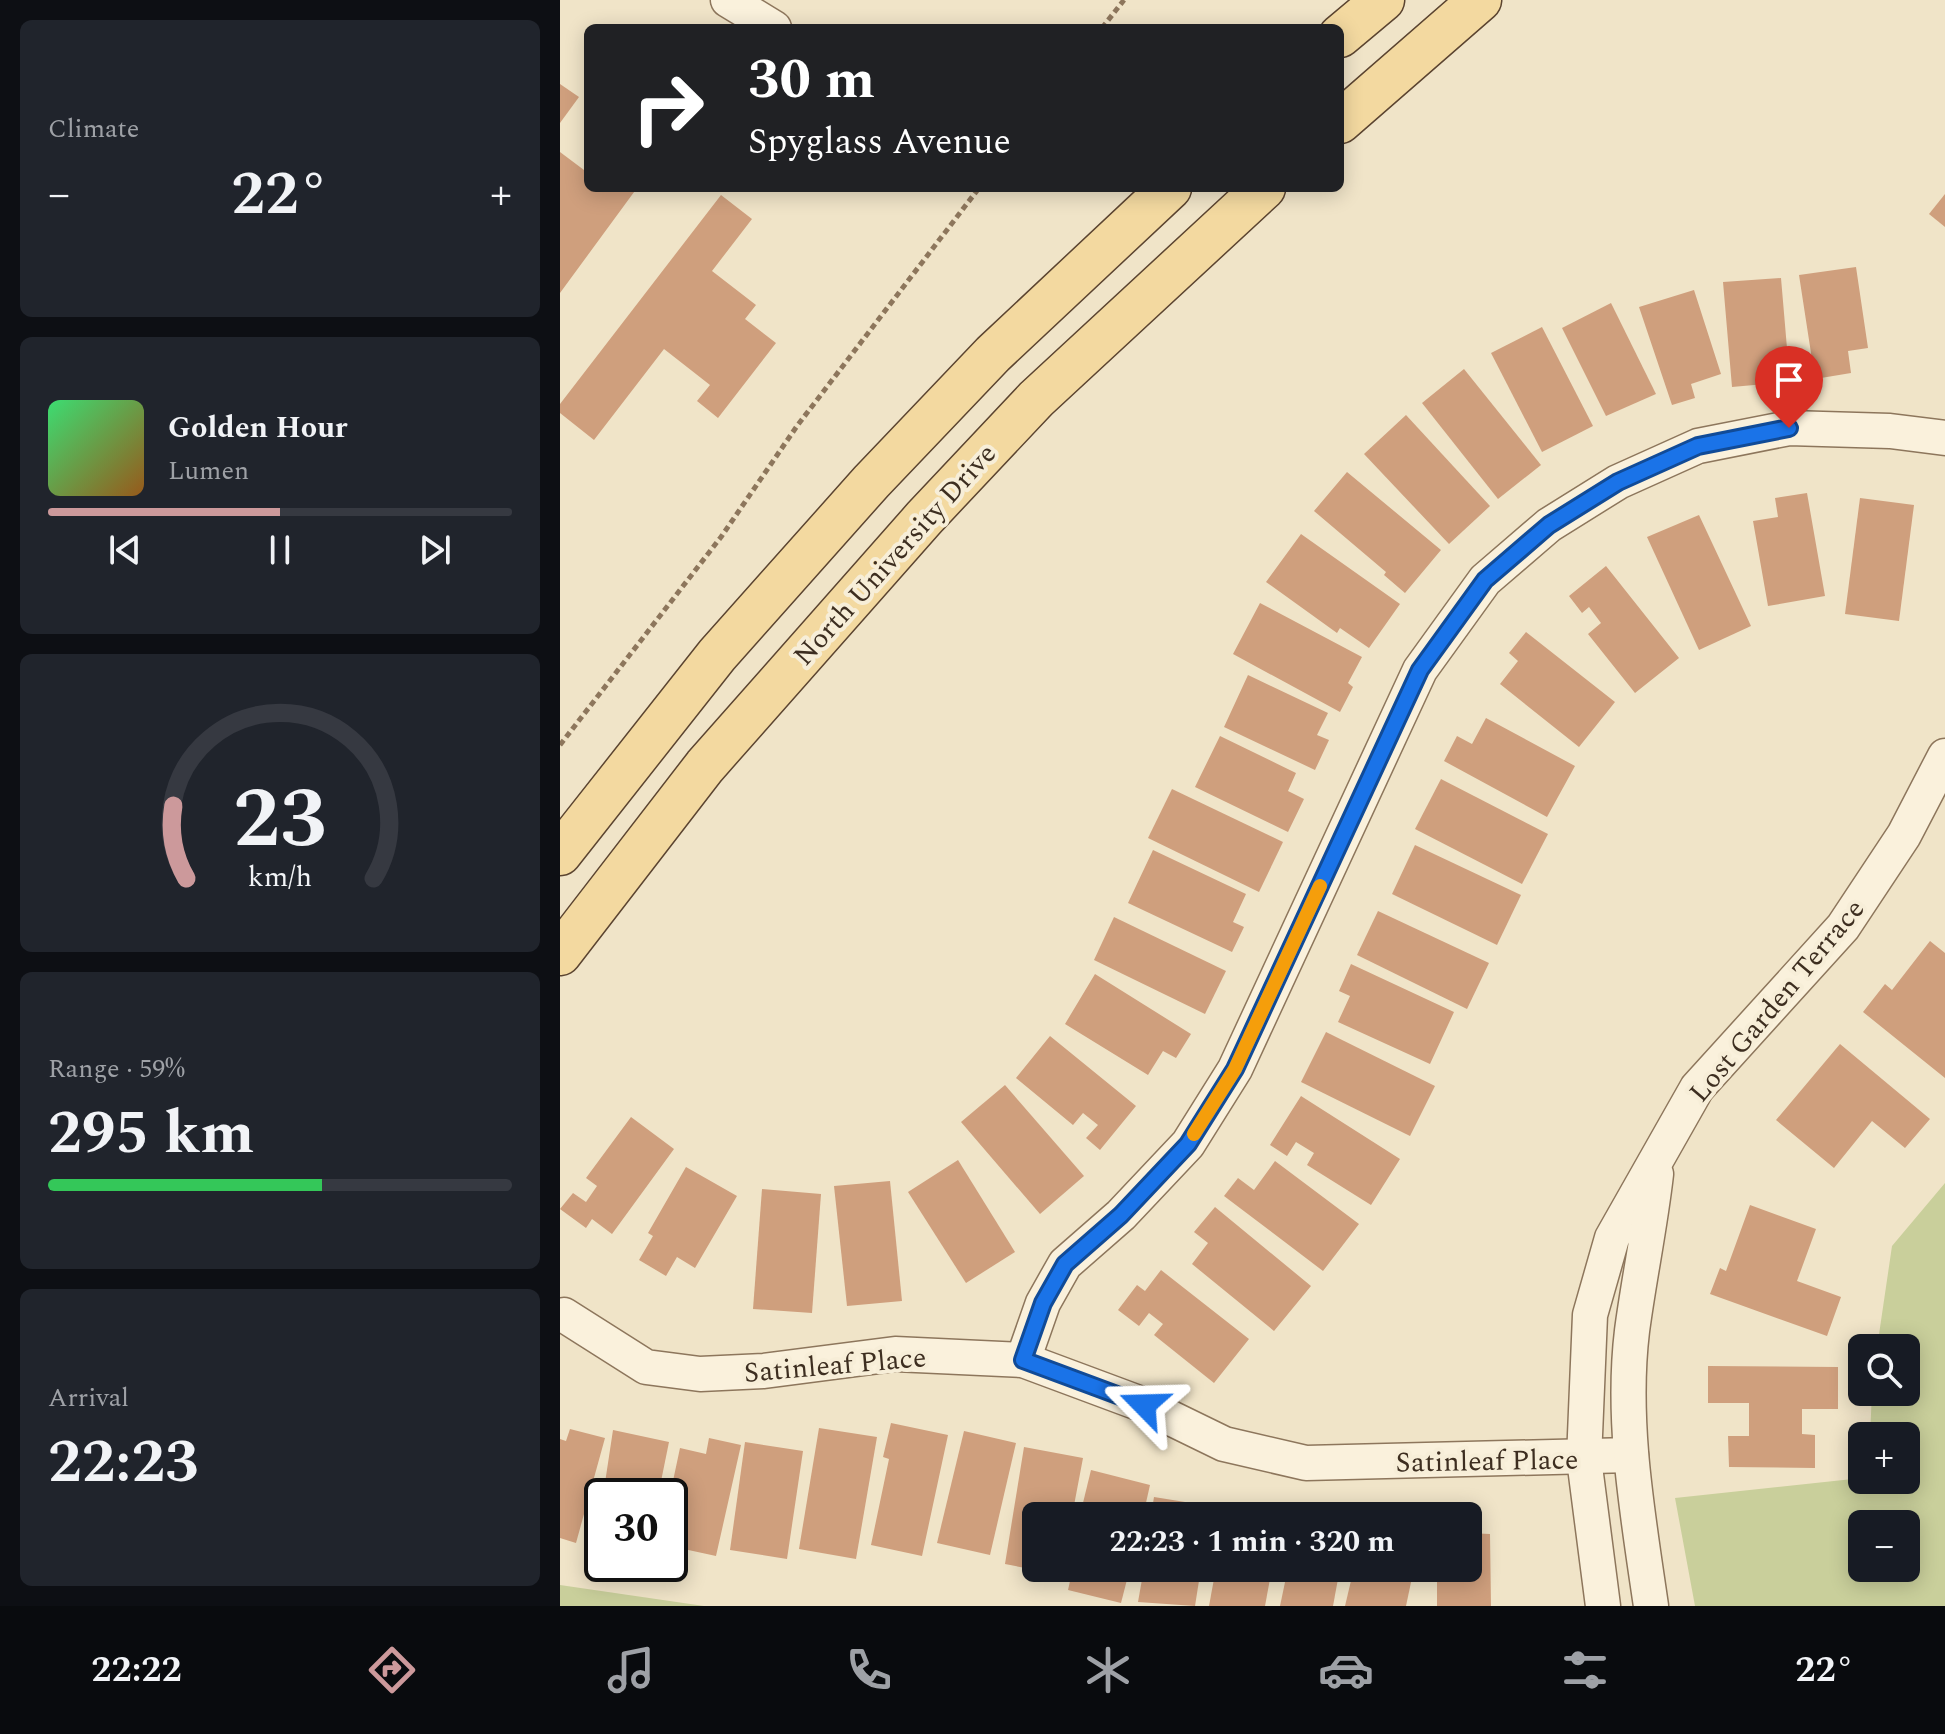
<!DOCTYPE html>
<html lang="en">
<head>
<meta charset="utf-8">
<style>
	:root { --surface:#171b24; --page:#20242c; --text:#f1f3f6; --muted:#9ea1a6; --line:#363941; --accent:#cc999b }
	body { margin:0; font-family:Spectral,serif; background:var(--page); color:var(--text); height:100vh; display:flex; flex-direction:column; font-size:30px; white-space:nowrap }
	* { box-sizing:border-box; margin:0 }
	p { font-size:26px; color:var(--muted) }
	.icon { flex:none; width:44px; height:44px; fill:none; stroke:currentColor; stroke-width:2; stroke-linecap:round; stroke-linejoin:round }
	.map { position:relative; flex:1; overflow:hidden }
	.side { display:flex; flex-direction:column; gap:20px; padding:20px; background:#0d0f14; width:560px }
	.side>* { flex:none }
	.hud { position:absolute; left:24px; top:24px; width:760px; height:168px; border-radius:12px; box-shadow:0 4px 20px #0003; background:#202124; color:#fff; overflow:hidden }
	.fabs { position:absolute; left:1288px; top:1334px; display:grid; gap:16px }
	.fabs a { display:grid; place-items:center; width:72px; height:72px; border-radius:12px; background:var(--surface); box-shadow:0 4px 20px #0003; font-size:40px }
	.speed { position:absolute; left:24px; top:1478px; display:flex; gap:16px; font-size:40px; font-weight:700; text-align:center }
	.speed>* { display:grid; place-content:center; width:104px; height:104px; border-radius:50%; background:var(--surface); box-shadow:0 4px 20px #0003; line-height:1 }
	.speed .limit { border:4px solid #111; border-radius:12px; background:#fff; color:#111 }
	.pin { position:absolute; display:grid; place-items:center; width:68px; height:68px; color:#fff; margin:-82px -34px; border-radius:50% 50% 50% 0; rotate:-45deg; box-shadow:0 0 8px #0007 }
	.pin .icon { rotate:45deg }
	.me { position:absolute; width:88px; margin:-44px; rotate:292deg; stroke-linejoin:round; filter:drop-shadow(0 0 6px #0008) }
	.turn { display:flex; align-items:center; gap:28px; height:168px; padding:0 32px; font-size:36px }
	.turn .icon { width:104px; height:104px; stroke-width:2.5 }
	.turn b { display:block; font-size:56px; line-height:68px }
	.big { font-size:60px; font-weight:700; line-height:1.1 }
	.side .card { flex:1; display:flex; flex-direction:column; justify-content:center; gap:12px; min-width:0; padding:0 28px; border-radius:12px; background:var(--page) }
	.side .dial { align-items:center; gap:0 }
	.dial svg { height:208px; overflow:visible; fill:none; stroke:var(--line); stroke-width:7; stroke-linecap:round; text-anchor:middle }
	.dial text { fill:var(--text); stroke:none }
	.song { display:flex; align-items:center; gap:24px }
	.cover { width:96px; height:96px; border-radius:12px; background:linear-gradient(135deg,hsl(140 70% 55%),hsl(30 70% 35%)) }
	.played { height:8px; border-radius:4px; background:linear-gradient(90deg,var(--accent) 50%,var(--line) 50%) }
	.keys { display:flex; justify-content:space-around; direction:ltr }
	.heat { display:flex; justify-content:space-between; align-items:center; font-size:44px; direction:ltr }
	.charge { height:12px; border-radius:6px; background:linear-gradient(90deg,#34c759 59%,var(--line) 0) }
	.trip { position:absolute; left:462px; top:1502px; width:460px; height:80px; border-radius:12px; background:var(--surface); box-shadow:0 4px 20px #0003; font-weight:700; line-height:80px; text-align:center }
	.menu { display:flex; height:128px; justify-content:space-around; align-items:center; background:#090b0e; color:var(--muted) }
	.menu .icon { width:56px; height:56px }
	.menu .on { color:var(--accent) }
	.menu b { font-size:36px; color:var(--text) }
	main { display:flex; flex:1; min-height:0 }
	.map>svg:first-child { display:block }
</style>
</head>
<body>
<main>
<section class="side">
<div class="card"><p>Climate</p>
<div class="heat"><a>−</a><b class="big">22°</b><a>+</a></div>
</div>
<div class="card">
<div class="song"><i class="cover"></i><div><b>Golden Hour</b><p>Lumen</p></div></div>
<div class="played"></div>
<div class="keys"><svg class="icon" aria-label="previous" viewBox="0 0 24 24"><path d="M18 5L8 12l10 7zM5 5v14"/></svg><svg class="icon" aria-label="pause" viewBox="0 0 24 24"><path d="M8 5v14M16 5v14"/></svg><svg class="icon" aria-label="next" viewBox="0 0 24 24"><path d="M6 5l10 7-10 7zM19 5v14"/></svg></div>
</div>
<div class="card dial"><svg viewBox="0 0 100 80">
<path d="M14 69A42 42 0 1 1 86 69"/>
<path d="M14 69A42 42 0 0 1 9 41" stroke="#cc999b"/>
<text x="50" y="56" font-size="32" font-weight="700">23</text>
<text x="50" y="72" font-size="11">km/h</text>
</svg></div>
<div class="card"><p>Range · 59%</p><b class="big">295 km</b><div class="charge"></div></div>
<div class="card"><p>Arrival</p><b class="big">22:23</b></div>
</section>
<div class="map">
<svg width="1385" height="1606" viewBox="0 0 1385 1606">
	<rect width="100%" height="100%" fill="#f0e4c8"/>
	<g fill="#c9cf9b" fill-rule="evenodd">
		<path d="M 1385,1183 L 1385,1606 L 1135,1606 L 1115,1498 L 1302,1478 L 1346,1480 L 1346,1436 L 1310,1436 L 1312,1392 L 1346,1392 L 1346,1348 L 1317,1348 L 1332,1246 ZM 1302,1524 L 1346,1524 L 1346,1568 L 1302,1568 Z"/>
		<polygon points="0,1585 144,1606 0,1606"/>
	</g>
	<g fill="#cf9f7d">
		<polygon points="0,84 19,97 0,123"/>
		<polygon points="0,152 28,173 28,188 77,188 0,293"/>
		<polygon points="1385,194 1385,227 1369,214"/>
		<polygon points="161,195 192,219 152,271 196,305 185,319 216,343 158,418 137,401 150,385 104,349 34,440 0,413 0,404"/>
		<polygon points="1296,267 1308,348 1288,351 1291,373 1255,379 1239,275"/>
		<polygon points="1221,278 1228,360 1203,362 1205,384 1172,387 1163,282"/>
		<polygon points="1134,290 1161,374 1131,384 1135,398 1112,405 1079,307"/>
		<polygon points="1051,303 1096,394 1046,416 1002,328"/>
		<polygon points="982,327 1033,426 982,452 931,353"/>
		<polygon points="904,369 981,465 938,499 862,403"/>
		<polygon points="846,415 930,506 889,544 804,454"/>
		<polygon points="787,472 881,550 845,593 824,575 826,572 754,511"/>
		<polygon points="1247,493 1265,596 1208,606 1193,521 1218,517 1215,498"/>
		<polygon points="1300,498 1354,505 1339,621 1285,614"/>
		<polygon points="1139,515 1191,626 1139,650 1087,537"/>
		<polygon points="741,534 840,604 809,648 780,628 777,633 706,582"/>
		<polygon points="1046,566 1119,658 1075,693 1028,634 1041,623 1029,607 1022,613 1009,596"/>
		<polygon points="700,603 802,657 788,683 793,687 780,712 673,654"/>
		<polygon points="966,632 1055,702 1019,747 940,684 958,661 949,653"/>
		<polygon points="688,675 768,713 757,735 769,740 755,770 664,727"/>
		<polygon points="926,718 1015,766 987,817 884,761 897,736 912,744"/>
		<polygon points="660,736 736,773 728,791 744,799 728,832 635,787"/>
		<polygon points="881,779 988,834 962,884 855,829"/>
		<polygon points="612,789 723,842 699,892 588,838"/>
		<polygon points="855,845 961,895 937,945 832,894"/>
		<polygon points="593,850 686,894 673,922 684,927 672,952 568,903"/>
		<polygon points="818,911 929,963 907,1009 797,955"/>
		<polygon points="554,917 666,971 645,1014 534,960"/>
		<polygon points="1370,941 1385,953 1385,1078 1303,1012 1325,984 1332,990"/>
		<polygon points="791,964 894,1012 870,1064 778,1022 790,996 779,991"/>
		<polygon points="535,974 631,1034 616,1058 603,1051 588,1075 505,1024"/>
		<polygon points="766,1032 875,1086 850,1136 741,1082"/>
		<polygon points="490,1036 576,1106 540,1150 526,1138 538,1125 523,1113 513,1125 456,1078"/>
		<polygon points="1280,1044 1370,1119 1345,1148 1312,1121 1274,1168 1216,1120"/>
		<polygon points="445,1085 524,1176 480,1214 401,1122"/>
		<polygon points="741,1096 840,1159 811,1205 747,1165 754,1153 736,1142 727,1156 710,1145"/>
		<polygon points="71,1117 114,1149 52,1234 32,1219 26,1228 0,1209 13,1193 26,1202 37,1186 26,1178"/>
		<polygon points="398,1160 455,1252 406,1283 348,1192"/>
		<polygon points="715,1161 799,1224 763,1271 664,1196 678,1178 694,1190"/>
		<polygon points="126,1167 177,1196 135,1268 117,1257 106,1276 79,1260 93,1236 88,1233"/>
		<polygon points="330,1181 342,1301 287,1306 274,1186"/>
		<polygon points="202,1189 261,1194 252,1313 193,1309"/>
		<polygon points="1190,1205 1256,1229 1237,1281 1281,1297 1267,1336 1150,1294 1160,1268 1166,1271"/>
		<polygon points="655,1207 751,1286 714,1331 632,1264 648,1243 634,1232"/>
		<polygon points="601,1270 689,1339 654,1383 594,1335 603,1324 589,1313 579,1326 558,1310 577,1285 585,1291"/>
		<polygon points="1148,1366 1278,1367 1278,1409 1242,1409 1242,1434 1255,1435 1255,1468 1169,1467 1168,1436 1189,1436 1189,1403 1148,1403"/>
		<polygon points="331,1423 388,1435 362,1556 311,1545 329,1459 323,1457"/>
		<polygon points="259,1428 317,1437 296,1559 239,1549"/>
		<polygon points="10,1429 45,1438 16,1543 0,1538 0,1439 6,1441"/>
		<polygon points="53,1430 109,1442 98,1496 43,1496"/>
		<polygon points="404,1431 456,1443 430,1555 377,1543"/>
		<polygon points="149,1438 181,1445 156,1556 110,1546 110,1495 120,1448 146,1454"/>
		<polygon points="185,1442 243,1451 227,1559 170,1550"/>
		<polygon points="464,1447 523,1458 512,1516 476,1516 476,1568 502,1568 501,1575 445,1564"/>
		<polygon points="531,1470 590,1485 583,1516 540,1516 521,1511"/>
		<polygon points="594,1497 650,1506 648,1516 591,1516"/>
		<polygon points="41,1510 42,1510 42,1551 33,1549"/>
		<polygon points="908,1533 930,1534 931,1606 877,1606 877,1568 908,1568"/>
		<polygon points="513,1568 570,1568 561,1603 508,1590"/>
		<polygon points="584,1568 641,1568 635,1606 578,1602"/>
		<polygon points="656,1568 712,1568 705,1606 649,1606"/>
		<polygon points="728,1568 780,1568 773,1606 720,1606"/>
		<polygon points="794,1568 854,1568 846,1606 785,1606"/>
	</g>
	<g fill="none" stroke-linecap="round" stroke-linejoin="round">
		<defs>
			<g id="minor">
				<polyline points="168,0 214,28"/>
				<polyline points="4,1315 86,1367 140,1374 204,1371 335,1354 463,1360 584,1405 664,1444 746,1463 1071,1455"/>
				<polyline points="463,1360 483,1303 505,1264 561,1215 628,1144 675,1069 860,670 925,580 989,525 1058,482 1138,446 1229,428 1330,431 1385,438"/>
				<polyline points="1043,1606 1024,1459 1030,1315 1052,1238 1137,1088 1283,927 1344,835 1385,756"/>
				<path d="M 1091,1606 C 1078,1516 1061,1422 1072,1331 C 1079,1278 1090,1227 1096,1174"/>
			</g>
			<g id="major">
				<polyline points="780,36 823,0"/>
				<polyline points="780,122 920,0"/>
				<polyline points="0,854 157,655 311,482 433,354 610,188"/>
				<polyline points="0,954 145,766 364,518 476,399 704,188"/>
			</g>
		</defs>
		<use href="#minor" stroke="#8d765c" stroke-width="37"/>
		<use href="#major" stroke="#5b4430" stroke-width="45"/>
		<g stroke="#8d765c" stroke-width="5" stroke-dasharray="6 4" stroke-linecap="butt">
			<polyline points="542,28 564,0"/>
			<polyline points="0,745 161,537 237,426 419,188"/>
		</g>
		<use href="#minor" stroke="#faf1dc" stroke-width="34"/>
		<use href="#major" stroke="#f3d9a0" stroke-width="42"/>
	</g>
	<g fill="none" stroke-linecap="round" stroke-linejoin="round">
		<defs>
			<polyline id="route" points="584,1405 463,1360 483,1303 505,1264 561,1215 628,1144 675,1069 860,670 925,580 989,525 1058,482 1138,446 1229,428"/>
		</defs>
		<use href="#route" stroke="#114b97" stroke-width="20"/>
		<use href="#route" stroke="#1a73e8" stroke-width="14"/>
		<polyline stroke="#f59e0b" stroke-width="14" points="634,1134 675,1069 760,886"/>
	</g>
	<g text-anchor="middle" stroke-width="8" stroke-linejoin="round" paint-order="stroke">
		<g font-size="28" fill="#3d2e20" stroke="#f7eed8">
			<text transform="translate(334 554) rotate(-48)" y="10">North University Drive</text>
			<text transform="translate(1216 1000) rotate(-50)" y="10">Lost Garden Terrace</text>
			<text transform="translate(275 1364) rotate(-5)" y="10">Satinleaf Place</text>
			<text transform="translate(927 1460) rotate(-1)" y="10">Satinleaf Place</text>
		</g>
	</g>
</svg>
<div class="fabs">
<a><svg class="icon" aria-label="search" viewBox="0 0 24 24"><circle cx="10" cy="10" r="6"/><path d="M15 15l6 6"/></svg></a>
<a>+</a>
<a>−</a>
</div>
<div class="speed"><div class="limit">30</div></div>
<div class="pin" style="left:1229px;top:428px;background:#d93025"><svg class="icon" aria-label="arrive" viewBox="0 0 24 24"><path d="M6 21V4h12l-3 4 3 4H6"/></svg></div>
<svg class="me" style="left:584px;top:1405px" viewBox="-20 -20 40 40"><path d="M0-17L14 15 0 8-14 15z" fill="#1a73e8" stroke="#fff" stroke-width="4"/></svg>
<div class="trip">22:23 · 1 min · 320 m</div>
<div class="hud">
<div class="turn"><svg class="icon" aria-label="right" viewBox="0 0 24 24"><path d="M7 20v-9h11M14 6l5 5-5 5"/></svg><div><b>30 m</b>Spyglass Avenue</div></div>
</div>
</div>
</main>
<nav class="menu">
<b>22:22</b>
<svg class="icon on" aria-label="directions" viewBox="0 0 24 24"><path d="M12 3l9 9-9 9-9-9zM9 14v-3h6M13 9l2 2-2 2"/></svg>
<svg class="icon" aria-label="music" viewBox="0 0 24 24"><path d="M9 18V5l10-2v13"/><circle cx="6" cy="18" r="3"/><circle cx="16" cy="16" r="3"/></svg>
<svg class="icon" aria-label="phone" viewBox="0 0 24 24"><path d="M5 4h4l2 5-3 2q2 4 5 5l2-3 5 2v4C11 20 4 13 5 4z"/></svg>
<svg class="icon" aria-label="climate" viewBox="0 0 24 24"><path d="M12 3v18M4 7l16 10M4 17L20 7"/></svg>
<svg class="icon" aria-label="car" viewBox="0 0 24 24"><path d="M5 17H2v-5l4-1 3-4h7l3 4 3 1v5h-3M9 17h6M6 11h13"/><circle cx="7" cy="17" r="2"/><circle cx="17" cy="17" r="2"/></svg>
<svg class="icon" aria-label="filters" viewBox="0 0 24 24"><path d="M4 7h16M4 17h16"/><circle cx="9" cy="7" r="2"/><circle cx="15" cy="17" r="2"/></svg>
<b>22°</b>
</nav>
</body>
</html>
